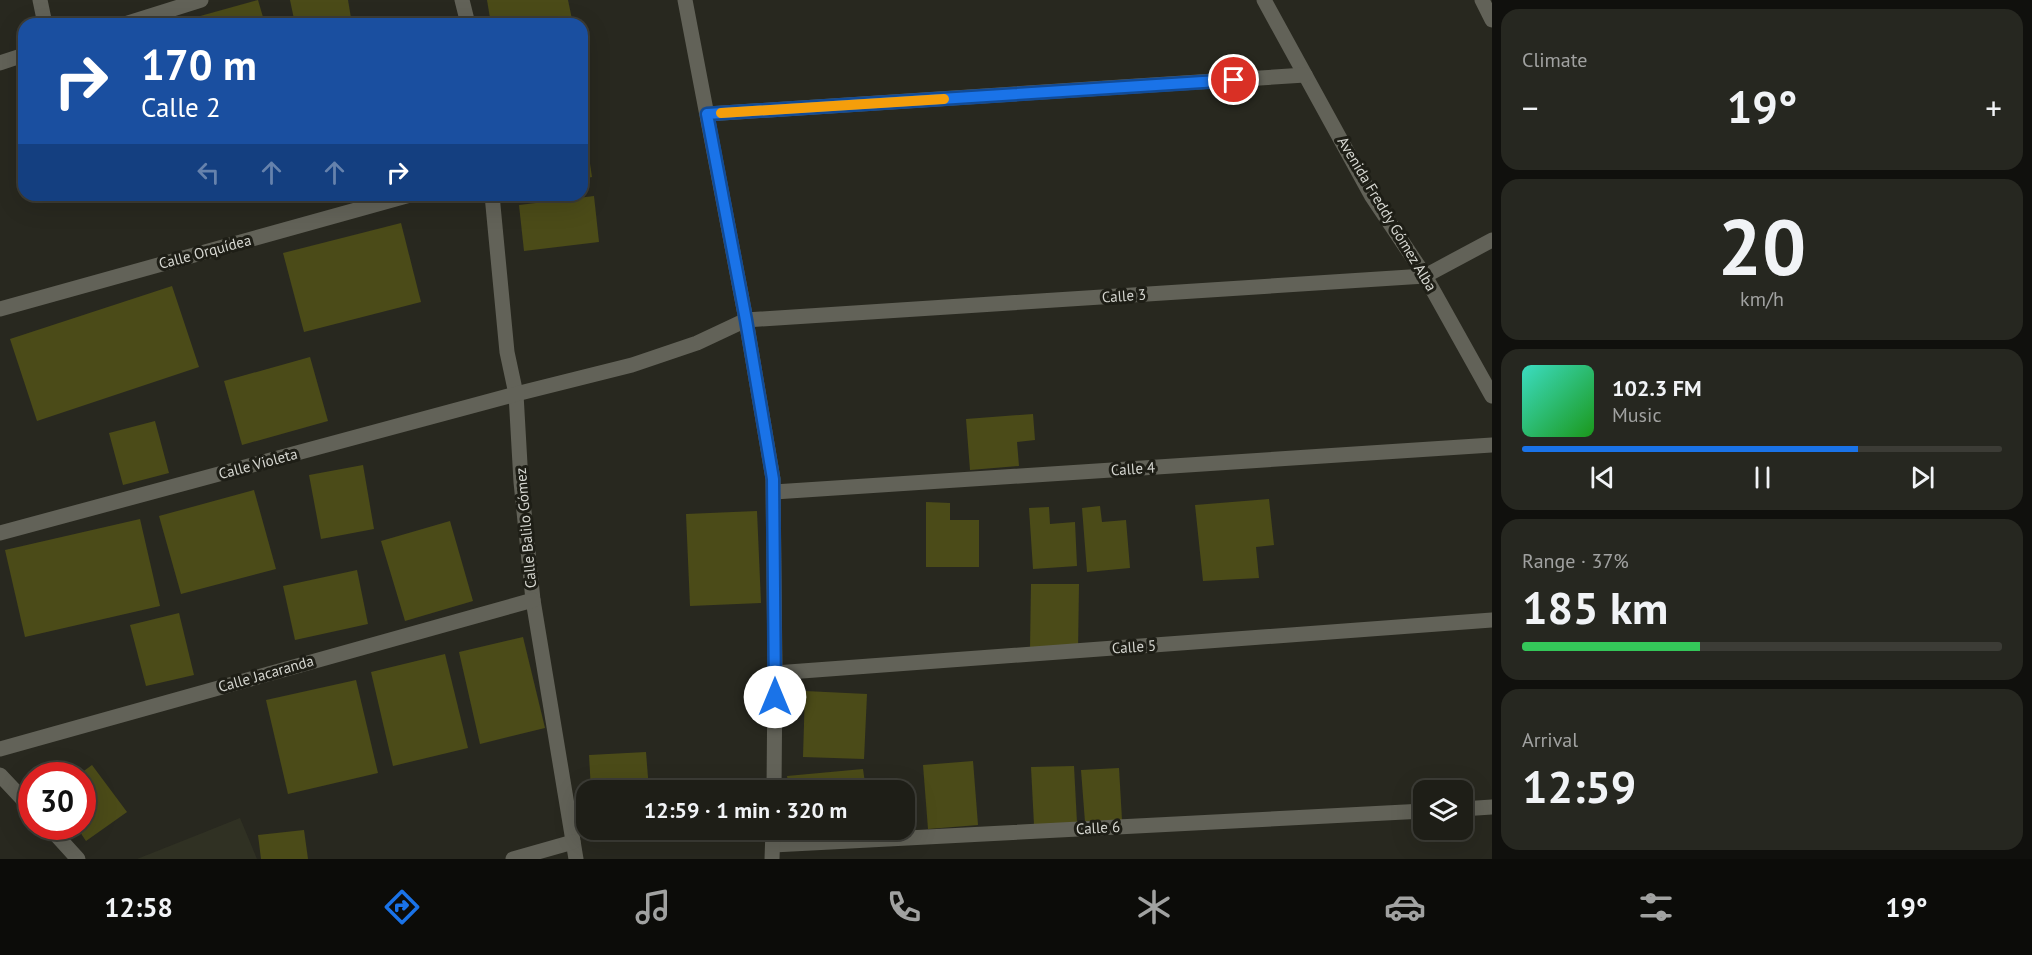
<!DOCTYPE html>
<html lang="en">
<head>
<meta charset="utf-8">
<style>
	:root { --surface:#1e1e17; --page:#262720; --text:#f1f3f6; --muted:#a1a2a1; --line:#3c3c36; --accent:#1a73e8 }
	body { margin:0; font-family:"PT Sans",sans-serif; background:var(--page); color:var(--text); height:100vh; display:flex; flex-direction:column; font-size:22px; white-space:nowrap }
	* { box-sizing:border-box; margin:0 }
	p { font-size:20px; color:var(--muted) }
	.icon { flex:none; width:33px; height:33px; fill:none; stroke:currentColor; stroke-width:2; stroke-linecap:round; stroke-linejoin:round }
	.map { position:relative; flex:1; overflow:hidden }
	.details { display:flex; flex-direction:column; gap:9px; padding:9px; background:#10100d; width:540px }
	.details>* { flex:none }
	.hud { position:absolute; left:18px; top:18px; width:570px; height:183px; border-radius:18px; box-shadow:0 6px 24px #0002,0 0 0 2px var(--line); background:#1a4fa0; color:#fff; overflow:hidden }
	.buttons { position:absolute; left:1413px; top:780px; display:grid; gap:12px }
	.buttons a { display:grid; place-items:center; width:60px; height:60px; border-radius:12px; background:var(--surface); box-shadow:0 6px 24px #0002,0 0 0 2px var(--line); font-size:30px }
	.speed { position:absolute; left:18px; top:762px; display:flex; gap:12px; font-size:30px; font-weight:700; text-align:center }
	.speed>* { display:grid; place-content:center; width:78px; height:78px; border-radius:50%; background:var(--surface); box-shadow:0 6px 24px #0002,0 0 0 2px var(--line); line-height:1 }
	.speed .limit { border:9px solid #d22; background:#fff; color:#111 }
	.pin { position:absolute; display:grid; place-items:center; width:51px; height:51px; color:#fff; margin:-26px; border:3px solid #fff; border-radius:50%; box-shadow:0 2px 6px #0007 }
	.me { position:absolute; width:66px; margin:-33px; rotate:0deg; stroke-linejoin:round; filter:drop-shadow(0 0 4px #0008) }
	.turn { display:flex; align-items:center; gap:21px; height:126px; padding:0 24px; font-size:27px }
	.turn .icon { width:78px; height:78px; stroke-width:2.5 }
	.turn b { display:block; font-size:42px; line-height:51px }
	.lanes { display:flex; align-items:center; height:57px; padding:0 24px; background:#0003; justify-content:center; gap:30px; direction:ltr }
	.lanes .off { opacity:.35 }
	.big { font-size:45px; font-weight:700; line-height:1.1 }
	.details .card { flex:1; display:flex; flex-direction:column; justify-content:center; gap:9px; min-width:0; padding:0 21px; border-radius:18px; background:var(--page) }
	.details .dial { align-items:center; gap:0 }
	.dial b { font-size:78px; line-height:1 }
	.song { display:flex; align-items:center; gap:18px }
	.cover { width:72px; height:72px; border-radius:9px; background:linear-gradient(135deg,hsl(170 70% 55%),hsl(120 70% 35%)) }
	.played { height:6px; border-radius:3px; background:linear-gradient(90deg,var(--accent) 70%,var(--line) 70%) }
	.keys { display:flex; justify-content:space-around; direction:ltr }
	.heat { display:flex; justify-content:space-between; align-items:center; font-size:33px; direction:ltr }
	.charge { height:9px; border-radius:4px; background:linear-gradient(90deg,#34c759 37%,var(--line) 0) }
	.trip { position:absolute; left:576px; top:780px; width:339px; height:60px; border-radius:18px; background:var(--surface); box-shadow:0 6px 24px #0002,0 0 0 2px var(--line); font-weight:700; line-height:60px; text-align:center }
	.dock { display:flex; height:96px; justify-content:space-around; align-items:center; background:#0c0c09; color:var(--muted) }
	.dock .icon { width:42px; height:42px }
	.dock .on { color:var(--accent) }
	.dock b { font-size:27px; color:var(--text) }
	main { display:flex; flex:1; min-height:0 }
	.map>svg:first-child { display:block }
</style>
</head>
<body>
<main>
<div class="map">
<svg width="1492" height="859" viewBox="0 0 1492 859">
	<rect width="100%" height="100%" fill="#28281f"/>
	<polygon fill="#303123" points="240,818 257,859 137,859 205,832"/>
	<g fill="#4b4b18">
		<polygon points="258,0 265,24 175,24 175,23"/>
		<polygon points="290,0 348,0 352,24 295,24"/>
		<polygon points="487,0 568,0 573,24 491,24"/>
		<polygon points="585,130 592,177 582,179 582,131"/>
		<polygon points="594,196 599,242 524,251 519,205"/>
		<polygon points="401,223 421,302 304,332 283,253"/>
		<polygon points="172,286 199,367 37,421 10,339"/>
		<polygon points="310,357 328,421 242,445 224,381"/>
		<polygon points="1033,414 1035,440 1017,442 1019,466 970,470 966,419"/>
		<polygon points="155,421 169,473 123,485 109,433"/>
		<polygon points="363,465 374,529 321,539 309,475"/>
		<polygon points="254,490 276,569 181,594 159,516"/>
		<polygon points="1269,499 1274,545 1256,547 1259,578 1203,581 1195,505"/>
		<polygon points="926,502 950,503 950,520 979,520 979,567 926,567"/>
		<polygon points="1100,506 1102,522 1126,520 1130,568 1087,572 1082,508"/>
		<polygon points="1049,507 1050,524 1075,522 1077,566 1033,569 1029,508"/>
		<polygon points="757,511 761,603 690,606 686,514"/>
		<polygon points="140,519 160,606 25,637 5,550"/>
		<polygon points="450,521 473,601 405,621 381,541"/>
		<polygon points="357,570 368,624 295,640 283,586"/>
		<polygon points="1031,584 1079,584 1078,651 1030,650"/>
		<polygon points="179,613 194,675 146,686 130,625"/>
		<polygon points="523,637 545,728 480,744 459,652"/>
		<polygon points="445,654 468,748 393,766 371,672"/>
		<polygon points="356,680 378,773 288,794 266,700"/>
		<polygon points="805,691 867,694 864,759 803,757"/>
		<polygon points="646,752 649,790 591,790 589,755"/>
		<polygon points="973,761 978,825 928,829 923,765"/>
		<polygon points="92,765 127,812 86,841 76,826 82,826 82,776 77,776"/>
		<polygon points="1074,766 1077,823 1034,825 1031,767"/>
		<polygon points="1119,768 1122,820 1085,822 1081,770"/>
		<polygon points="863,769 866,790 789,790 787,776"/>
		<polygon points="304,830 308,859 261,859 258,835"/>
		<polygon points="792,830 869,830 870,833 794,840"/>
	</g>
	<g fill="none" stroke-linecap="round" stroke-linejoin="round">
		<g stroke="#626258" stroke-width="15">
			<polyline points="40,0 45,24"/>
			<polyline points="462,0 468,24"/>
			<polyline points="685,0 746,320 773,479 775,673 774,790"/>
			<polyline points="1264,0 1371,195 1425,276 1492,396"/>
			<polyline points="1482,0 1492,20"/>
			<polyline points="125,24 201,0"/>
			<polyline points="0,63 24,55"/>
			<polyline points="707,114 1305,75"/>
			<polyline points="492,195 507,352 516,394 521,482 533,600 576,859"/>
			<polyline points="0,309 410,195"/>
			<polyline points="774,492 1492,445"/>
			<polyline points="0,533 516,394 632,365 697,343 746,320 1425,276 1492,240"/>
			<polyline points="775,673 1492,620"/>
			<polyline points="0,749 533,600"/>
			<polyline points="1462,809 1492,807"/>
			<polyline points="773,845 1424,811"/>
			<polyline points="513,859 573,842"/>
			<polyline points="772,859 773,830"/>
		</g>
		<g stroke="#626258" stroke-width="15">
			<polyline points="0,775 32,809"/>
			<polyline points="48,826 78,859"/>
		</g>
	</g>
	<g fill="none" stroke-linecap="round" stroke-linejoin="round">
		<defs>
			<polyline id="route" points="775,697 773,479 746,320 707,114 1234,80"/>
		</defs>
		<use href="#route" stroke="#114b97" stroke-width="15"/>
		<use href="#route" stroke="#1a73e8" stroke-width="10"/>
		<polyline stroke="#f59e0b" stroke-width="10" points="721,113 944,99"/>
	</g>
	<g text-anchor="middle" stroke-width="6" stroke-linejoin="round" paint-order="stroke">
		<g font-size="15" fill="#d6d7d1" stroke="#1e1e16">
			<text transform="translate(1387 214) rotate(59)" y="5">Avenida Freddy Gómez Alba</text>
			<text transform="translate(205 252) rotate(-15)" y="5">Calle Orquídea</text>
			<text transform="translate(1124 296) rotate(-4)" y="5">Calle 3</text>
			<text transform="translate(258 464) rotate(-15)" y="5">Calle Violeta</text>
			<text transform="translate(1133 469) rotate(-4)" y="5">Calle 4</text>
			<text transform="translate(526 528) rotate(-95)" y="5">Calle Balilo Gómez</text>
			<text transform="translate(1134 647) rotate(-4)" y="5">Calle 5</text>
			<text transform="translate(266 674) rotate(-16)" y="5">Calle Jacaranda</text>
			<text transform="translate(1098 828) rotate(-3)" y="5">Calle 6</text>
		</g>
	</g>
</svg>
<div class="buttons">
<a><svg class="icon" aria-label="layers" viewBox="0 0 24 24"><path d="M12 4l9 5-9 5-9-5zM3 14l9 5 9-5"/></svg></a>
</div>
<div class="speed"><div class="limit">30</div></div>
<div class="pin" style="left:1234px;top:80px;background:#d93025"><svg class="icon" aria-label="arrive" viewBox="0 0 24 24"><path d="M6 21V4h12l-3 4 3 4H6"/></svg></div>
<svg class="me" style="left:775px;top:697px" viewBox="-20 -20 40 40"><circle r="19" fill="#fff"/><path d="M0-13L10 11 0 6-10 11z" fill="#1a73e8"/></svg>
<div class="trip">12:59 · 1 min · 320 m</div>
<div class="hud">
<div class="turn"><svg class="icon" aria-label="right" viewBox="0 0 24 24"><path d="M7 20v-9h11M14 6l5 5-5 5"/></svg><div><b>170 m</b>Calle 2</div></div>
<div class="lanes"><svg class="icon off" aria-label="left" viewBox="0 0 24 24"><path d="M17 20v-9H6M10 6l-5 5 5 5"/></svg><svg class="icon off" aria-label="ahead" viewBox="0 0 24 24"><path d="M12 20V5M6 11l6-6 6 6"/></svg><svg class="icon off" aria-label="ahead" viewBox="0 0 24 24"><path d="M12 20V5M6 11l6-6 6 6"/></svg><svg class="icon" aria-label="right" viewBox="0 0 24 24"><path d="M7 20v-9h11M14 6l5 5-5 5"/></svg></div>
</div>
</div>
<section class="details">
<div class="card"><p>Climate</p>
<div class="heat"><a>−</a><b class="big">19°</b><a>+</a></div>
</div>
<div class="card dial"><b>20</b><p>km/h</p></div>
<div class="card">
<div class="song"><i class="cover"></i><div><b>102.3 FM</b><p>Music</p></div></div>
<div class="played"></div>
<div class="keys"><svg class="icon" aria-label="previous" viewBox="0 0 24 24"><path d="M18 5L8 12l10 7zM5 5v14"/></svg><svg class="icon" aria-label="pause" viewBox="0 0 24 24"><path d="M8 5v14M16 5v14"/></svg><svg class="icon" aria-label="next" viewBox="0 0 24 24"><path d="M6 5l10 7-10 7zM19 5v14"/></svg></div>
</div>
<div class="card"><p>Range · 37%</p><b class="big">185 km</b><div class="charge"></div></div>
<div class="card"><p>Arrival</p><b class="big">12:59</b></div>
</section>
</main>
<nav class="dock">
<b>12:58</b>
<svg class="icon on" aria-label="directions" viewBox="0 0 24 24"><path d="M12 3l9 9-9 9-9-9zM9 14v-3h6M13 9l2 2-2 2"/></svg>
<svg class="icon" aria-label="music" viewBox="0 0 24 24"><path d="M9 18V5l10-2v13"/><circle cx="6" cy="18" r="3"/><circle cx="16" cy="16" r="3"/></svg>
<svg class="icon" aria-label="phone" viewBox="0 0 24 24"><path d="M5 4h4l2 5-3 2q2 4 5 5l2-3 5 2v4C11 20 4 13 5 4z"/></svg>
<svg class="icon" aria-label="climate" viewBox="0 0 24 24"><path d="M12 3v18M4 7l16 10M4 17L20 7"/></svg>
<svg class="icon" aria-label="car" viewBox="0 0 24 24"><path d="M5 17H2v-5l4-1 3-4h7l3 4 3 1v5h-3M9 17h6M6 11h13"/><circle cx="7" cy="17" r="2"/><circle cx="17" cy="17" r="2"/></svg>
<svg class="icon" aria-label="filters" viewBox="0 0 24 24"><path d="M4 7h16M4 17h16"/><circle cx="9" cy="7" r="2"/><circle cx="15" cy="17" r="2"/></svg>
<b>19°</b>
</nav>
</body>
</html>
